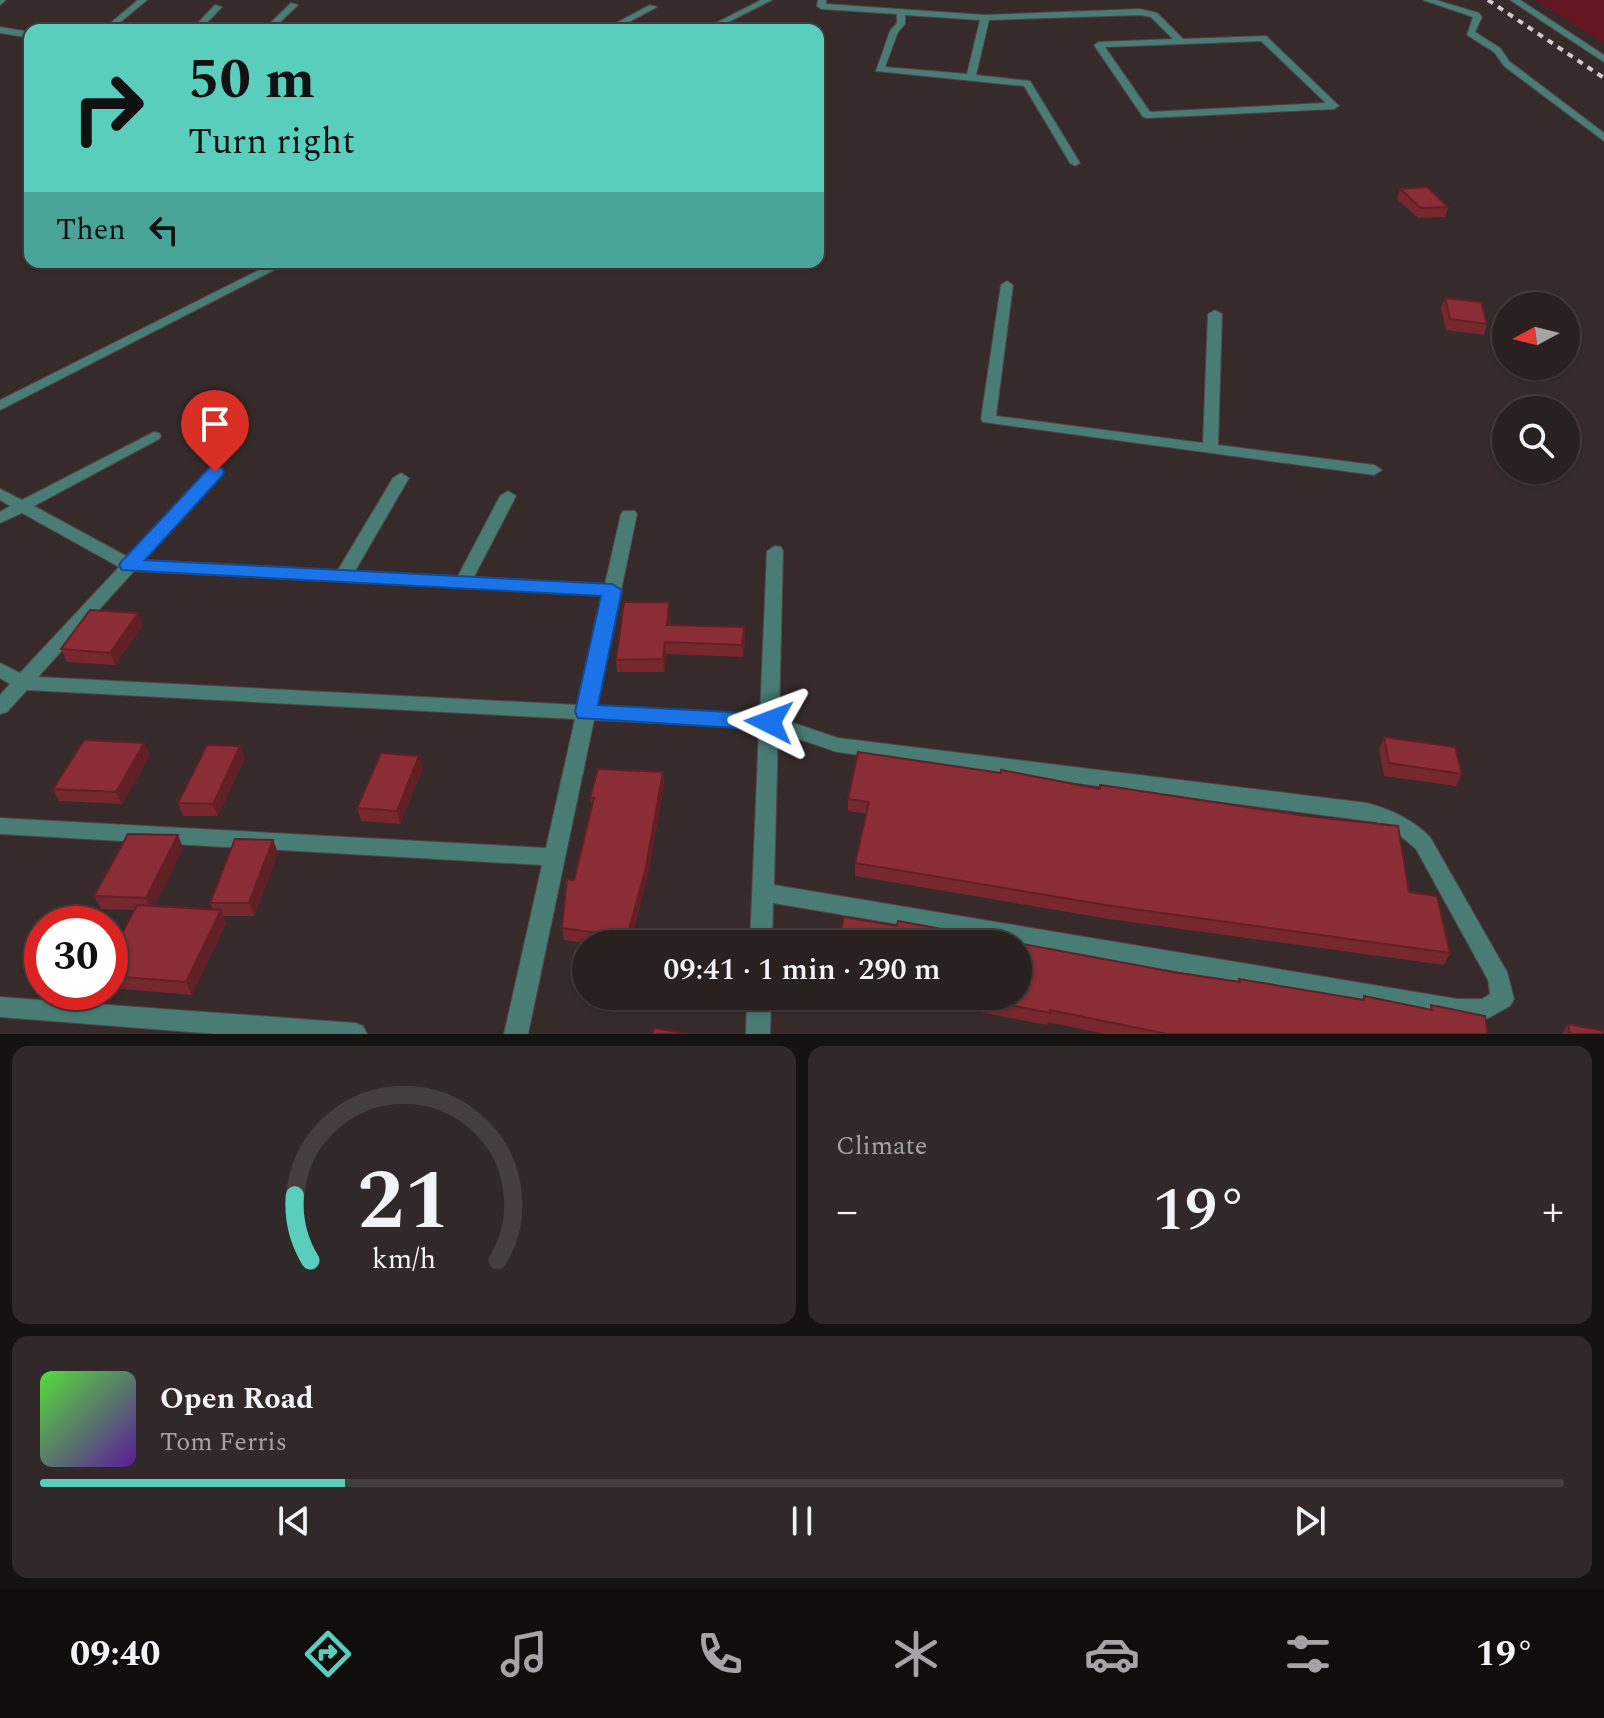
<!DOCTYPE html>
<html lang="en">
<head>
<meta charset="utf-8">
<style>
	:root { --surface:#292020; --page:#312829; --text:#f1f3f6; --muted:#a5a3a5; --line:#453e3e; --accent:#5acebd }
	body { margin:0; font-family:Spectral,serif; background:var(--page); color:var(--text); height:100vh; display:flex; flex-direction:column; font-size:30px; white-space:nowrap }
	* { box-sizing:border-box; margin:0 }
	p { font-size:26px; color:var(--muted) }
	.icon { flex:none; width:44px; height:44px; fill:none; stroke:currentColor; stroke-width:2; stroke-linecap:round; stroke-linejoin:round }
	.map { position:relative; height:1034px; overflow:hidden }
	.sheet { display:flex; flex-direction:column; gap:12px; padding:12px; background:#171212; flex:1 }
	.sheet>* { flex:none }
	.guide { position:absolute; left:24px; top:24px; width:800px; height:244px; border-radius:16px; box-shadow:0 2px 6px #0004,0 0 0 2px var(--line); background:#5acebd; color:#111; overflow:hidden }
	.needle { width:52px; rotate:263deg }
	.fabs { position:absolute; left:1492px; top:292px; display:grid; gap:16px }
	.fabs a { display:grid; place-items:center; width:88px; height:88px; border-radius:50%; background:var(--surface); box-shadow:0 2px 6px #0004,0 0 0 2px var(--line); font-size:40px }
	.speed { position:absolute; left:24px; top:906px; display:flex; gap:16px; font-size:40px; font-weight:700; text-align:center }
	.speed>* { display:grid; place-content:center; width:104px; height:104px; border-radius:50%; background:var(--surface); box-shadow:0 2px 6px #0004,0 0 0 2px var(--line); line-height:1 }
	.speed .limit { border:12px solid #d22; background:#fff; color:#111 }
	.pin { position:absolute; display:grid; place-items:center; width:68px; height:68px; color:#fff; margin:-82px -34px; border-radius:50% 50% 50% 0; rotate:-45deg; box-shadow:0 0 8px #0007 }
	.pin .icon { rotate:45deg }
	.me { position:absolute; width:88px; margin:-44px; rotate:273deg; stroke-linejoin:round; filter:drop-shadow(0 0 6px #0008) }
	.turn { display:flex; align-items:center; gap:28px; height:168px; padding:0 32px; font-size:36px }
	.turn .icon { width:104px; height:104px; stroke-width:2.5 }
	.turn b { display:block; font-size:56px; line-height:68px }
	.then { display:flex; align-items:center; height:76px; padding:0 32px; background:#0003; gap:16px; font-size:30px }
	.big { font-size:60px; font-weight:600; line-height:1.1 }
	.sheet .card { flex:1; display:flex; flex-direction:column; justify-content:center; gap:12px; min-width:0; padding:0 28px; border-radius:16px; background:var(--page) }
	.sheet .dial { align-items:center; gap:0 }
	.dial svg { height:208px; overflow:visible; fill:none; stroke:var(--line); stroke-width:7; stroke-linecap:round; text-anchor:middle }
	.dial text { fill:var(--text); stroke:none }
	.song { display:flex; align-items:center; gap:24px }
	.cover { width:96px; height:96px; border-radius:12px; background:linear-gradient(135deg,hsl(110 70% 55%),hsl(270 70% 35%)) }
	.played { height:8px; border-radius:4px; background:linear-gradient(90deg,var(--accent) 20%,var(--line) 20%) }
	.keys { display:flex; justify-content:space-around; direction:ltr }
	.heat { display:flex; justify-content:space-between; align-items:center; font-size:44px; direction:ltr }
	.sheet .tiles { flex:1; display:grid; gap:12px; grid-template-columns:1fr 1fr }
	.card:last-child { grid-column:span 2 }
	.trip { position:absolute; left:572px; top:930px; width:460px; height:80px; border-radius:40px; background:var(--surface); box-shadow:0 2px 6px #0004,0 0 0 2px var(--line); font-weight:600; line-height:80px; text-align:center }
	.menu { display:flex; height:128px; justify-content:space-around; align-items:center; background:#100d0d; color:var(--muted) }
	.menu .icon { width:56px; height:56px }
	.menu .on { color:var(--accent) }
	.menu b { font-size:36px; color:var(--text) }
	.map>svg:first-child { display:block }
</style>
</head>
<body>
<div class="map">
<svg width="1604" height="1034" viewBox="0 0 1604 1034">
	<rect width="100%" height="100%" fill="#372a2a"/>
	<polygon fill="#661721" points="1535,0 1604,0 1604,43"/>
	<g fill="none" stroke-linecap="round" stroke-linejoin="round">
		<defs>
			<g id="minor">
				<polygon points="0,0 6,0 0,5"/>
				<polygon points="138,0 147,0 111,30 102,30"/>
				<polygon points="761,0 772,0 713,30 702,30"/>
				<path d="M 818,0 L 826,0 L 826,4 L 985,15 L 1140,9 L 1157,13 L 1183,39 L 1266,36 L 1339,106 L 1334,109 L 1147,118 L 1143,117 L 1094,45 L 1099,42 L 1173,39 L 1151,17 L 1140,15 L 989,20 L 976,75 L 1030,81 L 1080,163 L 1075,166 L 1070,163 L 1024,86 L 876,71 L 890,31 L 897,23 L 897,14 L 821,9 L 817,6 ZM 905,15 L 980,20 L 967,74 L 885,67 L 898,32 L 905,24 ZM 1261,41 L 1326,103 L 1150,112 L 1105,47 Z"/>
				<polygon points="1423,0 1436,0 1479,13 1482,17 1475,32 1500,48 1510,62 1604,133 1604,141 1504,66 1494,52 1467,35 1473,17"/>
				<polygon points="1510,0 1520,0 1604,55 1604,62"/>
				<polygon points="291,3 298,5 272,30 263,30"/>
				<polygon points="215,5 222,7 200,30 191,30"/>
				<polygon points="650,5 657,7 614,30 603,30"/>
				<polygon points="0,27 30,32 30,38 0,33"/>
				<polygon points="275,262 290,262 0,410 0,400"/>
				<polygon points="1007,281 1013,285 996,416 1203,443 1208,314 1215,310 1222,314 1218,445 1374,465 1382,470 1374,475 983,422 981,419 1001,285"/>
				<path d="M 154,432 L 159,433 L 161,436 L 159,439 L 34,506 L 128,557 L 210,469 L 220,469 L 223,472 L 220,475 L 143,560 L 338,570 L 393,478 L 401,473 L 409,478 L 355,571 L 458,576 L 500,496 L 508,491 L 516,496 L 474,577 L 605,584 L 621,514 L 623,511 L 635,511 L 637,514 L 597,706 L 760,715 L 767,551 L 775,546 L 781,547 L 783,551 L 779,718 L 838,738 L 1367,803 C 1392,810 1412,819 1430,837 L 1507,972 L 1514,999 L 1510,1006 L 1485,1020 L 1457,1019 L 773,903 L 772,944 L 750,944 L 759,728 L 594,720 L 528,1034 L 504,1034 L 542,865 L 0,834 L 0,818 L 546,848 L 575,719 L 27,690 L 7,712 L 0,714 L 0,695 L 10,684 L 0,678 L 0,663 L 20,673 L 119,567 L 22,513 L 0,523 L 0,512 L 10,506 L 0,500 L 0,489 L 22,500 ZM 134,571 L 603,595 L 578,705 L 38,677 ZM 778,732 L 837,752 L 1376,822 L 1397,833 L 1416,849 L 1488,980 L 1490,994 L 1482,999 L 1457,999 L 774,885 Z"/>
				<polygon points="747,996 771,996 770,1034 746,1034"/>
				<polygon points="0,997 355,1023 363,1026 367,1034 216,1034 0,1017"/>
			</g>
		</defs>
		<use href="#minor" stroke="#524545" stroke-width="2"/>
		<use href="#minor" fill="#497c74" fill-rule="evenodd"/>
		<polyline stroke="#d3caca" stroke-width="4" stroke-dasharray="6 6" stroke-linecap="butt" points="1488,0 1604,78"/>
	</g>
	<g fill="#77272e">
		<polygon points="1400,189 1448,207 1445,217 1418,218 1397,199"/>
		<polygon points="1445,298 1487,324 1484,335 1446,330 1441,308"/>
		<polygon points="669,602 670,614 669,625 744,627 745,640 743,657 666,654 664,672 617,672 616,660"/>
		<polygon points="138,613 143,625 115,665 67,662 61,649"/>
		<polygon points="1384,737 1462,774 1456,786 1384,776 1379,750"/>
		<polygon points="144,743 150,755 122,804 59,801 53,789"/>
		<polygon points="245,758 218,816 183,816 178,803"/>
		<polygon points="423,768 400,824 361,821 357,808"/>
		<polygon points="663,772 664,785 647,879 630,944 591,944 564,940 562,928 592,809 590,798"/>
		<polygon points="848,799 1409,892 1450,953 1444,965 1109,919 855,876 855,863 866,814 848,811"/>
		<polygon points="178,835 183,848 154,906 213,910 210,903 273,840 278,853 254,916 223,916 226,923 192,995 110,988 110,956 134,910 101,909 94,896"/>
		<polygon points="897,926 1239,982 1239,979 1362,1000 1364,996 1430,1009 1431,1005 1488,1034 1105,1034 1048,1022 1047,1025 897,996 1018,996"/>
		<polygon points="1568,1024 1604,1034 1562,1034"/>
	</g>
	<g fill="#612026">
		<polygon points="669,602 670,614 668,637 667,625"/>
		<polygon points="138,613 143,625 115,665 110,653"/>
		<polygon points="744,627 745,640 743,657 742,645"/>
		<polygon points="665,642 666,654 664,672 663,659"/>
		<polygon points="144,743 150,755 122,804 116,792"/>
		<polygon points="240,746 245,758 218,816 213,804"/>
		<polygon points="419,756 423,768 400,824 397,811"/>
		<polygon points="663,772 664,785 647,879 630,944 628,944 627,937"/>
		<polygon points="178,835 183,848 152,911 146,898"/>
		<polygon points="273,840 278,853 254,916 249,903"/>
		<polygon points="221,910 226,923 192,995 186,982"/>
	</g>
	<g fill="#8a2d36" stroke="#612026" stroke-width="2">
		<polygon points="1427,187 1448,207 1421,208 1400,189"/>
		<polygon points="1445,298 1481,302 1487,324 1450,319"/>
		<polygon points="624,602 669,602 667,625 744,627 742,645 665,642 663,659 616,660"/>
		<polygon points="90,610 138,613 110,653 61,649"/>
		<polygon points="1384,737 1455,747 1462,774 1389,763"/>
		<polygon points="84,740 144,743 116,792 53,789"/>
		<polygon points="207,745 240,746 213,804 178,803"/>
		<polygon points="858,752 1001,773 1001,770 1100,789 1100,785 1306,816 1398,826 1409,892 1437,896 1450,953 1112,906 855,863 869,802 848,799"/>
		<polygon points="381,753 419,756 397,811 357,808"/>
		<polygon points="598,769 663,772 646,867 627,937 562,928 567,879 574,880 594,798 590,798"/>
		<polygon points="128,834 178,835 146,898 94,896"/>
		<polygon points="235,839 273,840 249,903 210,903"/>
		<polygon points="137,905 221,910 186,982 110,976 110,956"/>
		<polygon points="844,917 897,926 898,921 1179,973 1240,982 1239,979 1364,1000 1364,996 1432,1010 1431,1005 1485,1016 1488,1034 1167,1034 1050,1010 1050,1013 963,996 1018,996 1018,944 838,944"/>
		<polygon points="1568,1024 1604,1031 1604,1034 1570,1034"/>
		<polygon points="654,1028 690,1034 652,1034"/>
	</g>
	<polygon fill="#1a73e8" stroke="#114b97" stroke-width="2" points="215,467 222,468 224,472 222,476 145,560 612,584 622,590 598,705 769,714 776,716 779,722 776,728 769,730 578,718 575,712 601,596 122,570 119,565 122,561 209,468"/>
</svg>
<div class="fabs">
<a><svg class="needle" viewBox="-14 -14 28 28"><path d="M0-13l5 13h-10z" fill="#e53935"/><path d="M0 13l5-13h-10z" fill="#a5a3a5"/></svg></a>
<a><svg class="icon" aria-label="search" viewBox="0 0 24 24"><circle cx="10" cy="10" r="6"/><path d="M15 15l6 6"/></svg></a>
</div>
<div class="speed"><div class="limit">30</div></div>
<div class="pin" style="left:215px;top:472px;background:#d93025"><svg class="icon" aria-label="arrive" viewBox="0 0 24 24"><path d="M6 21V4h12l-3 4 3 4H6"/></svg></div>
<svg class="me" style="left:769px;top:722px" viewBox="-20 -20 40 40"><path d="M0-17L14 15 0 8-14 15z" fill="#1a73e8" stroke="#fff" stroke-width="4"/></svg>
<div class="trip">09:41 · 1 min · 290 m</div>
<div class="guide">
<div class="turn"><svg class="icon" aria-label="right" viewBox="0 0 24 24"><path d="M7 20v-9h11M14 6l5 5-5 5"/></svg><div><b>50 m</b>Turn right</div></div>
<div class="then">Then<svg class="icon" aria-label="left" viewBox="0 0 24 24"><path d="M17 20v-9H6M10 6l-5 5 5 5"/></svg></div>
</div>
</div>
<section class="sheet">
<div class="tiles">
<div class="card dial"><svg viewBox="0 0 100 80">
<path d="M14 69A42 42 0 1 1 86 69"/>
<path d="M14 69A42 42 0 0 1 8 44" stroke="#5acebd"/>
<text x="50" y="56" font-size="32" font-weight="700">21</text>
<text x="50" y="72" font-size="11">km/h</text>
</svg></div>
<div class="card"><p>Climate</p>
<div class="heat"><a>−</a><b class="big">19°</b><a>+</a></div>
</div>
<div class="card">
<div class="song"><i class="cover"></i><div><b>Open Road</b><p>Tom Ferris</p></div></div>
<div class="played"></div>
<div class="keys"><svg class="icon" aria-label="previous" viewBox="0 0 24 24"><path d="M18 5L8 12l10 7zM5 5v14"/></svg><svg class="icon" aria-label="pause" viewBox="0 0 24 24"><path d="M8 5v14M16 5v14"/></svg><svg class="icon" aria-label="next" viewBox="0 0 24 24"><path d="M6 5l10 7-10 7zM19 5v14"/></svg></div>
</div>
</div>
</section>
<nav class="menu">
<b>09:40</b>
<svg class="icon on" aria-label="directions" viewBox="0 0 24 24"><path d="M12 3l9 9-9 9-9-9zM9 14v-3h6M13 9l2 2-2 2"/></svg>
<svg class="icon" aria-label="music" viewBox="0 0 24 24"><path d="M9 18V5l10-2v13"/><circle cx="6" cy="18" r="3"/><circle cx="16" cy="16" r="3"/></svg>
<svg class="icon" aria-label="phone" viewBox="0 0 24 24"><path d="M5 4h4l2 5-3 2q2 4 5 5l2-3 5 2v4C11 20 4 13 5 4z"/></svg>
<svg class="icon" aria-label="climate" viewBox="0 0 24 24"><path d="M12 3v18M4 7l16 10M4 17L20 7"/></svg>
<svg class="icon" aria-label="car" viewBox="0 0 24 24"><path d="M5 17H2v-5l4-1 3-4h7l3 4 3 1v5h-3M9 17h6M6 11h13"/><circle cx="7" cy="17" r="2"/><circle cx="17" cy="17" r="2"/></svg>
<svg class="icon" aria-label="filters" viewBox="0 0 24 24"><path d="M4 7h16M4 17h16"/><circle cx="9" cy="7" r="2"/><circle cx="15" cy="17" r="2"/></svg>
<b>19°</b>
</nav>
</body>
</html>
